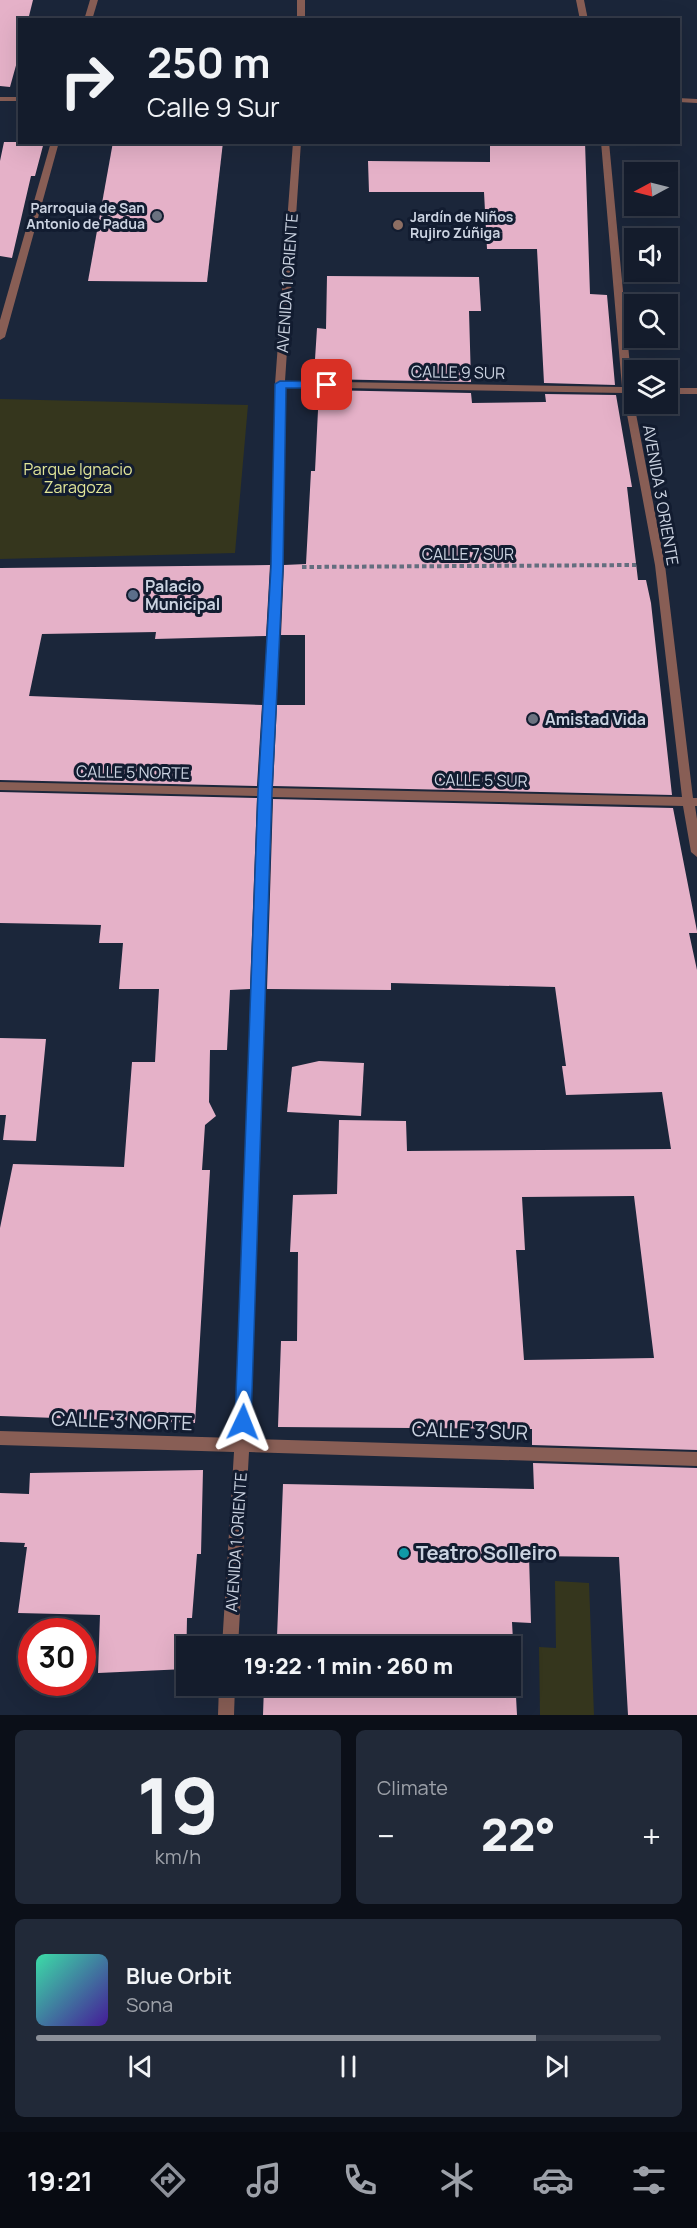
<!DOCTYPE html>
<html lang="en">
<head>
<meta charset="utf-8">
<style>
	:root { --surface:#141c2c; --page:#212938; --text:#f1f3f6; --muted:#9da1a9; --line:#333a48; --accent:#8c9099 }
	body { margin:0; font-family:Manrope,sans-serif; background:var(--page); color:var(--text); height:100vh; display:flex; flex-direction:column; font-size:22px; white-space:nowrap }
	* { box-sizing:border-box; margin:0 }
	p { font-size:20px; color:var(--muted) }
	.icon { flex:none; width:33px; height:33px; fill:none; stroke:currentColor; stroke-width:2; stroke-linecap:round; stroke-linejoin:round }
	.map { position:relative; height:1715px; overflow:hidden }
	.details { display:flex; flex-direction:column; gap:15px; padding:15px; background:#0b0f18; flex:1 }
	.details>* { flex:none }
	.hud { position:absolute; left:18px; top:18px; width:662px; height:126px; border-radius:0px; box-shadow:0 6px 24px #0002,0 0 0 2px var(--line); background:#141c2c; color:var(--text); overflow:hidden }
	.needle { width:39px; rotate:263deg }
	.fabs { position:absolute; left:624px; top:162px; display:grid; gap:12px }
	.fabs a { display:grid; place-items:center; width:54px; height:54px; border-radius:0px; background:var(--surface); box-shadow:0 6px 24px #0002,0 0 0 2px var(--line); font-size:30px }
	.speed { position:absolute; left:18px; top:1618px; display:flex; gap:12px; font-size:30px; font-weight:700; text-align:center }
	.speed>* { display:grid; place-content:center; width:78px; height:78px; border-radius:50%; background:var(--surface); box-shadow:0 6px 24px #0002,0 0 0 2px var(--line); line-height:1 }
	.speed .limit { border:9px solid #d22; background:#fff; color:#111 }
	.pin { position:absolute; display:grid; place-items:center; width:51px; height:51px; color:#fff; margin:-26px; border-radius:12px; box-shadow:0 3px 9px #0006 }
	.me { position:absolute; width:66px; margin:-33px; rotate:2deg; stroke-linejoin:round; filter:drop-shadow(0 0 4px #0008) }
	.turn { display:flex; align-items:center; gap:21px; height:126px; padding:0 30px; font-size:27px }
	.turn .icon { width:78px; height:78px; stroke-width:2.5 }
	.turn b { display:block; font-size:42px; line-height:51px }
	.big { font-size:45px; font-weight:800; line-height:1.1 }
	.details .widget { flex:1; display:flex; flex-direction:column; justify-content:center; gap:9px; min-width:0; padding:0 21px; border-radius:9px; background:var(--page) }
	.details .dial { align-items:center; gap:0 }
	.dial b { font-size:78px; line-height:1 }
	.song { display:flex; align-items:center; gap:18px }
	.cover { width:72px; height:72px; border-radius:9px; background:linear-gradient(135deg,hsl(160 70% 55%),hsl(260 70% 35%)) }
	.played { height:6px; border-radius:3px; background:linear-gradient(90deg,var(--accent) 80%,var(--line) 80%) }
	.keys { display:flex; justify-content:space-around; direction:ltr }
	.heat { display:flex; justify-content:space-between; align-items:center; font-size:33px; direction:ltr }
	.details .tiles { flex:1; display:grid; gap:15px; grid-template-columns:1fr 1fr }
	.widget:last-child { grid-column:span 2 }
	.trip { position:absolute; left:176px; top:1636px; width:345px; height:60px; border-radius:0px; background:var(--surface); box-shadow:0 6px 24px #0002,0 0 0 2px var(--line); font-weight:800; line-height:60px; text-align:center }
	.tab-bar { display:flex; height:96px; justify-content:space-around; align-items:center; background:#080b12; color:var(--muted) }
	.tab-bar .icon { width:42px; height:42px }
	.tab-bar .current { color:var(--accent) }
	.tab-bar b { font-size:27px; color:var(--text) }
	.map>svg:first-child { display:block }
</style>
</head>
<body>
<div class="map">
<svg width="697" height="1715" viewBox="0 0 697 1715">
	<rect width="100%" height="100%" fill="#1b263a"/>
	<g fill="#35361d">
		<polygon points="0,399 248,405 235,553 0,559"/>
		<polygon points="555,1581 589,1583 594,1715 540,1715 539,1647 556,1648"/>
	</g>
	<g fill="#e5b1c8" fill-rule="evenodd">
		<polygon points="0,0 33,0 28,20 20,20 20,51 10,87 0,86"/>
		<polygon points="4,142 44,142 35,176 31,176 12,258 0,256 0,161"/>
		<polygon points="113,142 223,142 207,282 88,281"/>
		<polygon points="490,142 585,142 590,294 607,295 615,385 544,383 537,249 487,249 484,192 369,192 368,161 490,162"/>
		<polygon points="327,276 479,277 481,311 469,311 471,382 320,379 320,375 314,375 317,328 326,329"/>
		<polygon points="319,390 471,393 472,403 546,402 545,394 616,395 632,487 627,487 638,580 646,580 651,603 672,795 273,786 277,705 305,705 305,635 281,635 284,565 306,564 311,471 315,471"/>
		<polygon points="270,565 266,636 155,639 156,632 42,634 29,696 262,705 257,786 0,780 0,568"/>
		<polygon points="0,792 257,798 250,989 230,990 227,1050 210,1050 209,1102 216,1116 205,1125 202,1170 210,1170 195,1423 0,1416 0,1228 13,1164 124,1167 132,1062 155,1062 159,989 119,989 123,943 99,943 101,925 0,923"/>
		<path d="M 273,799 L 673,808 L 697,931 L 697,933 L 689,933 L 697,970 L 697,1450 L 532,1445 L 532,1429 L 278,1427 L 281,1341 L 297,1341 L 298,1252 L 290,1252 L 293,1195 L 337,1194 L 339,1120 L 406,1121 L 407,1151 L 671,1149 L 662,1092 L 566,1095 L 562,1066 L 566,1066 L 555,987 L 391,983 L 391,990 L 267,989 ZM 634,1196 L 654,1358 L 524,1360 L 516,1250 L 525,1250 L 522,1197 Z"/>
		<polygon points="0,1038 46,1039 36,1141 3,1140 6,1115 0,1115"/>
		<polygon points="319,1061 364,1063 361,1116 287,1112 292,1067"/>
		<polygon points="533,1463 697,1468 697,1715 628,1715 619,1557 529,1556 531,1623 512,1622 517,1715 263,1715 264,1686 510,1686 510,1647 264,1647 265,1637 277,1637 283,1484 534,1489"/>
		<polygon points="203,1470 201,1554 197,1554 192,1618 187,1618 186,1669 98,1673 100,1615 18,1613 27,1547 24,1547 25,1543 0,1542 0,1493 29,1494 30,1473"/>
	</g>
	<g fill="none" stroke-linecap="round" stroke-linejoin="round">
		<polyline stroke="#646e7f" stroke-width="4" stroke-dasharray="4.5 3" stroke-linecap="butt" points="302,567 636,565"/>
		<g fill="#885e55" fill-rule="evenodd">
			<polygon points="90,0 98,0 92,20 84,20"/>
			<rect x="297" y="0" width="8" height="20"/>
			<polygon points="576,0 584,0 588,20 580,20"/>
			<rect x="0" y="97" width="20" height="4"/>
			<polygon points="678,98 697,99 697,103 678,102"/>
			<polygon points="51,142 59,142 5,337 0,340 0,320"/>
			<path d="M 293,142 L 301,142 L 285,381 L 622,387 L 601,142 L 609,142 L 632,387 L 634,387 L 634,393 L 632,393 L 665,565 L 693,798 L 697,798 L 697,806 L 695,806 L 697,819 L 697,857 L 691,852 L 683,806 L 271,797 L 250,1439 L 697,1452 L 697,1466 L 249,1452 L 238,1647 L 222,1647 L 234,1452 L 0,1445 L 0,1431 L 235,1438 L 259,796 L 0,790 L 0,782 L 259,788 L 272,567 L 275,384 ZM 285,387 L 623,393 L 655,565 L 682,797 L 271,788 L 282,567 Z"/>
			<rect x="668" y="388" width="29" height="6"/>
			<polygon points="219,1686 235,1686 234,1715 218,1715"/>
		</g>
	</g>
	<polygon fill="#1a73e8" stroke="#114b97" stroke-width="1.5" points="280,381 327,382 332,385 327,388 286,388 283,567 272,792 251,1422 249,1427 243,1430 237,1427 235,1422 258,792 271,567 275,384"/>
	<g fill="#6b7280" stroke="#121c30" stroke-width="2">
		<circle cx="157" cy="216" r="6"/>
		<circle cx="533" cy="719" r="6"/>
	</g>
	<circle fill="#8d6e63" stroke="#121c30" stroke-width="2" cx="398" cy="225" r="6"/>
	<circle fill="#5c6f8a" stroke="#121c30" stroke-width="2" cx="133" cy="595" r="6"/>
	<circle fill="#0f9aa8" stroke="#121c30" stroke-width="2" cx="404" cy="1553" r="6"/>
	<g text-anchor="middle" stroke-width="6" stroke-linejoin="round" paint-order="stroke">
		<g font-size="14" font-weight="bold" fill="#cbd3e1" stroke="#121c30" text-anchor="end">
			<text x="145" y="213">Parroquia de San<tspan x="145" dy="16">Antonio de Padua</tspan></text>
			<text x="410" y="222" text-anchor="start">Jardín de Niños<tspan x="410" dy="16">Rujiro Zúñiga</tspan></text>
		</g>
		<g font-size="16" fill="#cbd3e1" stroke="#121c30">
			<text transform="translate(287 283) rotate(-86)" y="6">AVENIDA 1 ORIENTE</text>
			<text transform="translate(458 372) rotate(1)" y="6">CALLE 9 SUR</text>
			<text transform="translate(661 495) rotate(80)" y="6">AVENIDA 3 ORIENTE</text>
			<text x="468" y="560">CALLE 7 SUR</text>
			<text transform="translate(133 772) rotate(1)" y="6">CALLE 5 NORTE</text>
			<text transform="translate(481 780) rotate(1)" y="6">CALLE 5 SUR</text>
			<text transform="translate(236 1542) rotate(-86)" y="6">AVENIDA 1 ORIENTE</text>
		</g>
		<g font-size="16" fill="#e2e598" stroke="#121c30">
			<text x="78" y="475">Parque Ignacio<tspan x="78" dy="18">Zaragoza</tspan></text>
		</g>
		<g font-size="16" font-weight="bold" fill="#cbd3e1" stroke="#121c30" text-anchor="start">
			<text x="145" y="592">Palacio<tspan x="145" dy="18">Municipal</tspan></text>
			<text x="545" y="725">Amistad Vida</text>
		</g>
		<g font-size="20" fill="#cbd3e1" stroke="#121c30">
			<text transform="translate(122 1421) rotate(2)" y="7">CALLE 3 NORTE</text>
			<text transform="translate(470 1431) rotate(2)" y="7">CALLE 3 SUR</text>
		</g>
		<g font-size="20" font-weight="bold" fill="#cbd3e1" stroke="#121c30" text-anchor="start">
			<text x="416" y="1560">Teatro Solleiro</text>
		</g>
	</g>
</svg>
<div class="fabs">
<a><svg class="needle" viewBox="-14 -14 28 28"><path d="M0-13l5 13h-10z" fill="#e53935"/><path d="M0 13l5-13h-10z" fill="#9da1a9"/></svg></a>
<a><svg class="icon" aria-label="sound" viewBox="0 0 24 24"><path d="M4 9h4l5-4v14l-5-4H4zM17 9q2 3 0 6"/></svg></a>
<a><svg class="icon" aria-label="search" viewBox="0 0 24 24"><circle cx="10" cy="10" r="6"/><path d="M15 15l6 6"/></svg></a>
<a><svg class="icon" aria-label="layers" viewBox="0 0 24 24"><path d="M12 4l9 5-9 5-9-5zM3 14l9 5 9-5"/></svg></a>
</div>
<div class="speed"><div class="limit">30</div></div>
<div class="pin" style="left:327px;top:385px;background:#d93025"><svg class="icon" aria-label="arrive" viewBox="0 0 24 24"><path d="M6 21V4h12l-3 4 3 4H6"/></svg></div>
<svg class="me" style="left:243px;top:1422px" viewBox="-20 -20 40 40"><path d="M0-17L14 15 0 8-14 15z" fill="#1a73e8" stroke="#fff" stroke-width="4"/></svg>
<div class="trip">19:22 · 1 min · 260 m</div>
<div class="hud">
<div class="turn"><svg class="icon" aria-label="right" viewBox="0 0 24 24"><path d="M7 20v-9h11M14 6l5 5-5 5"/></svg><div><b>250 m</b>Calle 9 Sur</div></div>
</div>
</div>
<section class="details">
<div class="tiles">
<div class="widget dial"><b>19</b><p>km/h</p></div>
<div class="widget"><p>Climate</p>
<div class="heat"><a>−</a><b class="big">22°</b><a>+</a></div>
</div>
<div class="widget">
<div class="song"><i class="cover"></i><div><b>Blue Orbit</b><p>Sona</p></div></div>
<div class="played"></div>
<div class="keys"><svg class="icon" aria-label="previous" viewBox="0 0 24 24"><path d="M18 5L8 12l10 7zM5 5v14"/></svg><svg class="icon" aria-label="pause" viewBox="0 0 24 24"><path d="M8 5v14M16 5v14"/></svg><svg class="icon" aria-label="next" viewBox="0 0 24 24"><path d="M6 5l10 7-10 7zM19 5v14"/></svg></div>
</div>
</div>
</section>
<nav class="tab-bar">
<b>19:21</b>
<svg class="icon current" aria-label="directions" viewBox="0 0 24 24"><path d="M12 3l9 9-9 9-9-9zM9 14v-3h6M13 9l2 2-2 2"/></svg>
<svg class="icon" aria-label="music" viewBox="0 0 24 24"><path d="M9 18V5l10-2v13"/><circle cx="6" cy="18" r="3"/><circle cx="16" cy="16" r="3"/></svg>
<svg class="icon" aria-label="phone" viewBox="0 0 24 24"><path d="M5 4h4l2 5-3 2q2 4 5 5l2-3 5 2v4C11 20 4 13 5 4z"/></svg>
<svg class="icon" aria-label="climate" viewBox="0 0 24 24"><path d="M12 3v18M4 7l16 10M4 17L20 7"/></svg>
<svg class="icon" aria-label="car" viewBox="0 0 24 24"><path d="M5 17H2v-5l4-1 3-4h7l3 4 3 1v5h-3M9 17h6M6 11h13"/><circle cx="7" cy="17" r="2"/><circle cx="17" cy="17" r="2"/></svg>
<svg class="icon" aria-label="filters" viewBox="0 0 24 24"><path d="M4 7h16M4 17h16"/><circle cx="9" cy="7" r="2"/><circle cx="15" cy="17" r="2"/></svg>
</nav>
</body>
</html>
